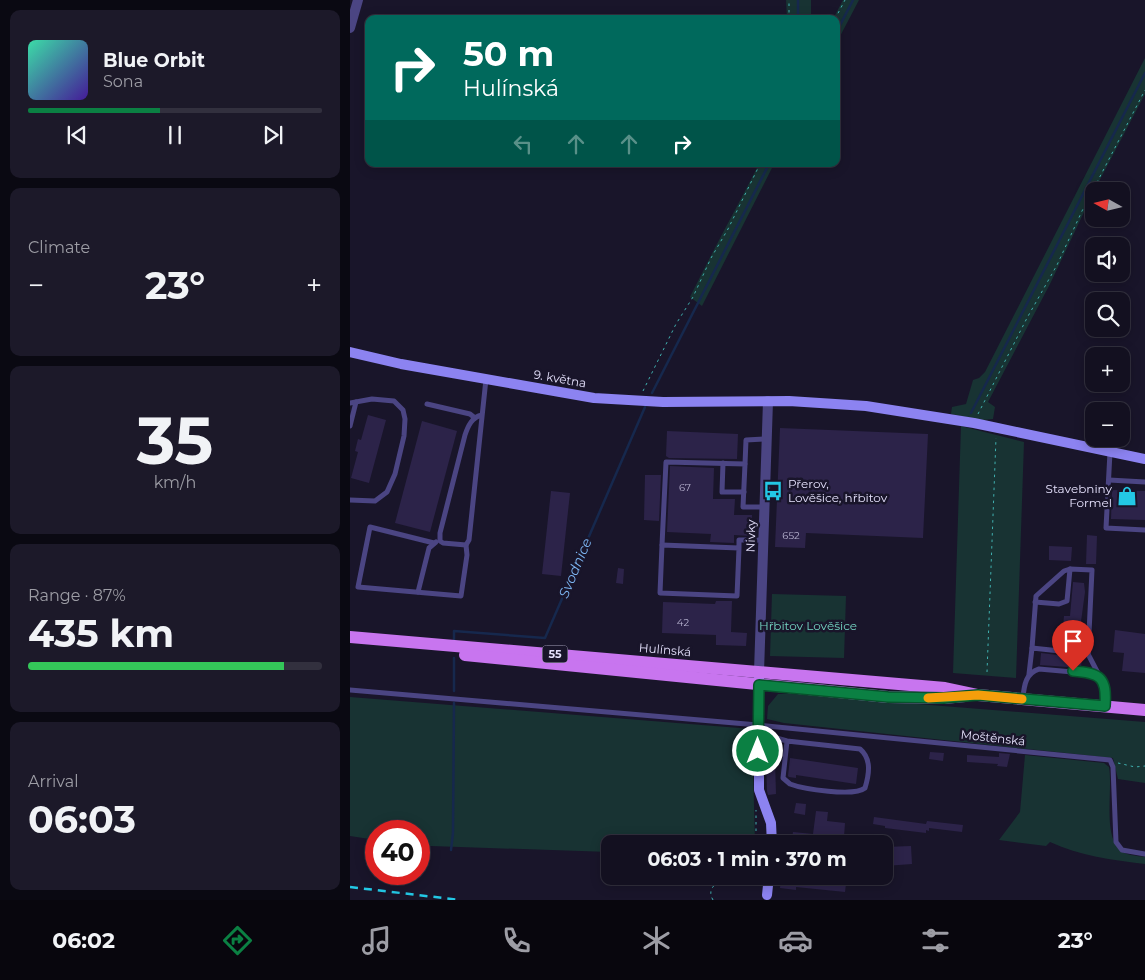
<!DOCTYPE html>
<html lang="en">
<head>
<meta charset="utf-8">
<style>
	:root { --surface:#131020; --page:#1c1929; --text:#f1f3f6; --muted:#9d9da5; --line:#32303e; --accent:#0b8043 }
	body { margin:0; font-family:Montserrat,sans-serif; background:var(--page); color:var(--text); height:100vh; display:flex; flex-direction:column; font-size:19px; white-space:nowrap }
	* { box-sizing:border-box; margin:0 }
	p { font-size:16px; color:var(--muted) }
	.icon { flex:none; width:28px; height:28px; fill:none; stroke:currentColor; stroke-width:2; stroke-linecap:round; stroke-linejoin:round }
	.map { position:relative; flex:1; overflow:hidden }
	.details { display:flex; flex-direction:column; gap:10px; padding:10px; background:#0a0912; width:350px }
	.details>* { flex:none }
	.top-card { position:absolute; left:15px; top:15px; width:475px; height:152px; border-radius:10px; box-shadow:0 2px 12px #0003,0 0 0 1px var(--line); background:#00695c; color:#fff; overflow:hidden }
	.needle { width:32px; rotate:278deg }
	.fabs { position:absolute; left:735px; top:182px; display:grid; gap:10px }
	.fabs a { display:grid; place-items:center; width:45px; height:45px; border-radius:10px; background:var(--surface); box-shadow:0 2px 12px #0003,0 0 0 1px var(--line); font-size:25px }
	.speed { position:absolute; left:15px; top:820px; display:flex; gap:10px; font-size:25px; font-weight:700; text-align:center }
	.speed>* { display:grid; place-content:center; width:65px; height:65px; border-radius:50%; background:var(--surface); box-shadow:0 2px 12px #0003,0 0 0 1px var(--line); line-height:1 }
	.speed .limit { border:8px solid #d22; background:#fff; color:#111 }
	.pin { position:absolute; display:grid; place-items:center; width:42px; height:42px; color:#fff; margin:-51px -21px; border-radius:50% 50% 50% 0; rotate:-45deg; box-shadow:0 0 5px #0007 }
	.pin .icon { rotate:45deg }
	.me { position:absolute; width:55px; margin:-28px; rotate:0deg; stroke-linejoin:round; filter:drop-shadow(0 0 4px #0008) }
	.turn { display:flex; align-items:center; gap:18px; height:105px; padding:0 15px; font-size:22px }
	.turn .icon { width:65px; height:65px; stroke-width:2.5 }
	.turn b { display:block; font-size:35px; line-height:42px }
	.lanes { display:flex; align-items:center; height:48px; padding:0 15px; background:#0003; justify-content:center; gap:25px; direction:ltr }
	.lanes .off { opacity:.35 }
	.big { font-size:38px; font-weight:700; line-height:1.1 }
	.details .widget { flex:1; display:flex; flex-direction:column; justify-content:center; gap:8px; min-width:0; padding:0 18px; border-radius:10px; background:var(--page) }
	.details .dial { align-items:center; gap:0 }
	.dial b { font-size:65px; line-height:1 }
	.song { display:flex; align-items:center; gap:15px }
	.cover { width:60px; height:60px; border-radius:8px; background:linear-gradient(135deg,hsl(160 70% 55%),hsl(260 70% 35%)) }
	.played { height:5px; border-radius:2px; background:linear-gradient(90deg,var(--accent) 45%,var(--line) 45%) }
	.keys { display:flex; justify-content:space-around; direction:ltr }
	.heat { display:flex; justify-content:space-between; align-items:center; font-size:28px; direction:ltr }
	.charge { height:8px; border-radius:4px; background:linear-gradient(90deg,#34c759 87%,var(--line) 0) }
	.trip { position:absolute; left:251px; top:835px; width:292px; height:50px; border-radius:10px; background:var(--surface); box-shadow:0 2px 12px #0003,0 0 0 1px var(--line); font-weight:700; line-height:50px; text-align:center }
	.tabs { display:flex; height:80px; justify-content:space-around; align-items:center; background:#08060d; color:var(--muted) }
	.tabs .icon { width:35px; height:35px }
	.tabs .active { color:var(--accent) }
	.tabs b { font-size:22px; color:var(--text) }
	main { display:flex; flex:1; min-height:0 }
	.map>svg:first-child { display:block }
</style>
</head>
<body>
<main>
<section class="details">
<div class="widget">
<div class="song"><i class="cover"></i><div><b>Blue Orbit</b><p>Sona</p></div></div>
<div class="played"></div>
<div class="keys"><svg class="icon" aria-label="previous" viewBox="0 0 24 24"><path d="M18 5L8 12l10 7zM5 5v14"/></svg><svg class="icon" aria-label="pause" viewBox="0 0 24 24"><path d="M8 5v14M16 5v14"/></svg><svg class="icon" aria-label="next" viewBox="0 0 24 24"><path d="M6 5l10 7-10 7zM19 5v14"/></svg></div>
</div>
<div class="widget"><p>Climate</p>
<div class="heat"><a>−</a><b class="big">23°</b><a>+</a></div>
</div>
<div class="widget dial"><b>35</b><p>km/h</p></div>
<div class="widget"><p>Range · 87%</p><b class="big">435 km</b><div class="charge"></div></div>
<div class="widget"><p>Arrival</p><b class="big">06:03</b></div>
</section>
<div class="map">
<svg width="795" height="900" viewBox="0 0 795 900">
	<rect width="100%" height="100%" fill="#19152a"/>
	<g fill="#183333">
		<polygon points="436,0 461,0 461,19 437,19"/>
		<polygon points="493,0 509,0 486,44 486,19 483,19"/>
		<polygon points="795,58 795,94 744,191 700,284 638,402 645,407 643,419 632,420 601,414 602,407 616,404 623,380 629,378 635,372"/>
		<path d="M 409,164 L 424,164 L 352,306 L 340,297 C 362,252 386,209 409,164 Z"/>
		<polygon points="611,426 674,442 666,678 603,673"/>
		<polygon points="422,594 496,596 494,658 420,656"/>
		<polygon points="428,694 442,694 795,722 795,783 768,779 763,758 434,723 417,719 418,706"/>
		<polygon points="0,697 402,729 405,844 260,844 260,852 81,846 69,845 69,831 26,831 26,840 0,836"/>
		<path d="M 675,755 L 754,763 L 759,767 C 763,788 753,833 769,849 C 774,855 787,856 795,857 L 795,864 C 762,860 730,856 700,842 L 696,846 L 649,840 L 670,812 Z"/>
	</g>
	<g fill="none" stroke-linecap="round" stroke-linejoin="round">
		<g stroke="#16284d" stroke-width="2.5">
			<polyline points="448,0 448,19"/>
			<polyline points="486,33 503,0"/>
			<polyline points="302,393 419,164"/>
			<polyline points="621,413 795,73"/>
			<polyline points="104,640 104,631 195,638 295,407"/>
			<polyline points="104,691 104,658"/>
			<polyline points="101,850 103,833 104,703"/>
		</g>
	</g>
	<g fill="#2c2349">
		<polygon points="18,415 36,420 19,483 1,478 8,452 5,451 8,439 11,440"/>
		<polygon points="72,421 107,431 80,532 45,523"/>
		<polygon points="430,428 578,434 573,538 456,533 455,548 425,547"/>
		<polygon points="317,431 388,434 387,459 319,458 316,456"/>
		<polygon points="320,466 364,468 363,499 385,499 384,515 402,515 401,536 384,535 384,543 360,542 361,534 317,532"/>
		<polygon points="295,475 311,475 309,521 294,520"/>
		<polygon points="762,490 795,491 795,520 761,519"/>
		<polygon points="201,491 220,493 211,576 192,574"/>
		<polygon points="737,535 747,536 746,564 736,564"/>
		<polygon points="699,546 722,547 721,561 699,560"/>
		<polygon points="268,568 274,569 273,584 266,583"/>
		<polygon points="723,582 734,583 735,592 730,629 724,628 719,631 713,627 714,616 720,616"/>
		<polygon points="366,601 382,601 381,632 397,633 396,646 366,645 366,635 312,633 313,602 365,604"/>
		<polygon points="765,630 795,634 795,673 772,671 774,653 763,652"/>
		<polygon points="719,644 732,645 732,649 719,648"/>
		<polygon points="691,653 732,658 731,668 690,665"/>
		<polygon points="580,752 594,753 593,761 579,759"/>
		<polygon points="649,753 660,754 657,767 647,766 648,764 617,762 617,755 649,757"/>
		<polygon points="440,758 508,768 506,784 446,775 446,778 439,777 438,776"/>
		<polygon points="416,760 425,760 426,794 418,795 417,791"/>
		<polygon points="446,803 456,804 455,815 444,813"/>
		<polygon points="466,811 478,812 477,821 495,823 494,837 476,835 475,844 462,844 462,842 442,839 443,832 463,834"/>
		<polygon points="524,817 576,824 577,821 613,825 612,832 579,828 579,831 576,830 576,833 535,828 535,826 523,824"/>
		<polygon points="561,846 562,864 535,866 535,847"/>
		<polygon points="459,876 497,876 495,892 446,887 446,890 430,888 431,878 458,881"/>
	</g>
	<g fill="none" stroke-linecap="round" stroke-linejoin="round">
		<g stroke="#40b1b0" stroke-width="1" stroke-dasharray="2.5 4" stroke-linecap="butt">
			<polyline points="439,19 439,0"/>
			<polyline points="485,19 495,0"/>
			<polyline points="293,391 326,324 343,297 361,258 378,229 410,164"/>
			<polyline points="628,414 677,318 707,265 732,211 795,90"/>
			<polyline points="419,625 454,626"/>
			<polyline points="637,672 646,438"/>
			<polyline points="768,763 785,767 795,766"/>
			<polyline points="406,844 406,810"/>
			<path d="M 363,900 C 356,888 367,883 376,876"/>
		</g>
		<g stroke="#4b4583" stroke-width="5">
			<polyline points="0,403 22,399 44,401 53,410 55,419 54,436 45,474 37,492 25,501 0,500"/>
			<polyline points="77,404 120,414 125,418"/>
			<path d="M 132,415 C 122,417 118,426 115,435 L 90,533 L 90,541 L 93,543 L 116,545 L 119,540 L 136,379"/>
			<polyline points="0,426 6,402"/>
			<polyline points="760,452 756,528 795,530"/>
			<polyline points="373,463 372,492 394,492"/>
			<polyline points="395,464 396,440 416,439"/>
			<polyline points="759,480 795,482"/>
			<polyline points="84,543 20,527 8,587 111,596 117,555 116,545"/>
			<polyline points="312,545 316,462 395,464 393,507 414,507"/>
			<polyline points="389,548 312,545 310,593 387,596 389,548 389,540 413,540"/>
			<polyline points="68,592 79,548 86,542"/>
			<polyline points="685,602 709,604 717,601 720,569"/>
			<polyline points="682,648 686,596 714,571 720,569 742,570 738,654"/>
			<polyline points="679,674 682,648 738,654 750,677"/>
			<polyline points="0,690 408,725 760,760 763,767 766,842 772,850 795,854"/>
			<path d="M 673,698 C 674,685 676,673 689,669 L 745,674 L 750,677 L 755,686 L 755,706"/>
			<path d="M 409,736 L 423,737 L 437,741 L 510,749 C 522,759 519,775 515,788 C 504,797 453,789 440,784 L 433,778 L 437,741"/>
		</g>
		<g stroke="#4b4583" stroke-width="10">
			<polyline points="0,28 8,0"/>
			<polyline points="409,672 418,401"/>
		</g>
		<g stroke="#8c83f1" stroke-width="10">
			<polyline points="0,352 51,364 244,398 313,402 439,401 516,406 624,423 795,459"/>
			<polyline points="409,678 409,790 421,823 422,844"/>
			<polyline points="417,895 419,876"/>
		</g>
		<g stroke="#c875ef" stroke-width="12">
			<polyline points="0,637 595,688 628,695 795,710"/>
			<polyline points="115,655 538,697 594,698 615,696"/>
		</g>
		<polyline stroke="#23c8e5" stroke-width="2.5" stroke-dasharray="8 6" stroke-linecap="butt" points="0,887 110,900"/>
	</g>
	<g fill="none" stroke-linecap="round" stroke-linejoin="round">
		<defs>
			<path id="route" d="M 408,751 L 409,685 L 538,697 L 594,698 L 628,695 L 755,706 C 757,678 751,673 723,671"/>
		</defs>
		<use href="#route" stroke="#07532c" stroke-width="12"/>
		<use href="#route" stroke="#0b8043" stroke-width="9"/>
		<polyline stroke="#f59e0b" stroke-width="9" points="578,698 628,695 672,699"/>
	</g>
	<defs>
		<symbol id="bus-bare" viewBox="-9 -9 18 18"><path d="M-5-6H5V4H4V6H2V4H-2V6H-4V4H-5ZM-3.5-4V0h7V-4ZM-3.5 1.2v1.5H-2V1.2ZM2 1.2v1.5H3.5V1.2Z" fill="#23c8e5" stroke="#19152a" stroke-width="2.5" paint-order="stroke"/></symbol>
		<symbol id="shop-bare" viewBox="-9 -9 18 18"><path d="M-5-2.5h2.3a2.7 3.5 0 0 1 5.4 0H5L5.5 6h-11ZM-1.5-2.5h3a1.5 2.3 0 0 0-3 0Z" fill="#23c8e5" stroke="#19152a" stroke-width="2.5" paint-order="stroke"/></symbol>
	</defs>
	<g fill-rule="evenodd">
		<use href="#bus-bare" x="409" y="477" width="28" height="28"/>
		<use href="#shop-bare" x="763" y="482" width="28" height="28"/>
	</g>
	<g text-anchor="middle" stroke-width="5" stroke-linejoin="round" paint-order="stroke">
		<g font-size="10" fill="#b7b2cf">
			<text x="335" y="491">67</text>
			<text x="441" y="539">652</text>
			<text x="333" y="626">42</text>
		</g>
		<rect fill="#19152a" stroke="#a8a4bd" stroke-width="1" x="192.5" y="645.5" width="25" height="17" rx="4"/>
		<g font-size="11" font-weight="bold" fill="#e5e1fc">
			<text x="205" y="658">55</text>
		</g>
		<g font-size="12" fill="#e5e1fc" stroke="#19152a">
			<text transform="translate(210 379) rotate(10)" y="4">9. května</text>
			<text transform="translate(401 536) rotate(-88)" y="4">Nivky</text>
			<text transform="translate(315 650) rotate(5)" y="4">Hulínská</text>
			<text transform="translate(643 738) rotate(6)" y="4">Moštěnská</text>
		</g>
		<g font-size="12" fill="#e5e1fc" stroke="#19152a" text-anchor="start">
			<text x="438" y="488">Přerov,<tspan x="438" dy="14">Lověšice, hřbitov</tspan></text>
			<text x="762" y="493" text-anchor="end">Stavebniny<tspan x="762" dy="14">Formel</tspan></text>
		</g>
		<g font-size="12" fill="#74d5c2" stroke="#19152a">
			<text x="458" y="630">Hřbitov Lověšice</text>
		</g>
		<g font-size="14" font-style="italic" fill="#7bb3f0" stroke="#19152a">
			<text transform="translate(225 568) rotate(-67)" y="5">Svodnice</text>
		</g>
	</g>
</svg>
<div class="fabs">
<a><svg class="needle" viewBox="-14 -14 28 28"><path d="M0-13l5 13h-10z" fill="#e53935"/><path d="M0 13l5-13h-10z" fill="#9d9da5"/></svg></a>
<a><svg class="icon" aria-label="sound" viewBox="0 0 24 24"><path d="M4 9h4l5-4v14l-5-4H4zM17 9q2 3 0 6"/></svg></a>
<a><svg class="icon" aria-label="search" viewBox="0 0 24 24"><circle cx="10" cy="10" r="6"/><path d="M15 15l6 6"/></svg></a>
<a>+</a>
<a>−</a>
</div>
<div class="speed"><div class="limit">40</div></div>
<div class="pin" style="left:723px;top:671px;background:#d93025"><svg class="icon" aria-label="arrive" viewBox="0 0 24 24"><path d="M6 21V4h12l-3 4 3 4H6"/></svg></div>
<svg class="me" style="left:408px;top:751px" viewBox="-20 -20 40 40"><circle r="17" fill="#0b8043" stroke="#fff" stroke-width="3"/><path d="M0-11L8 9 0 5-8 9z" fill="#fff"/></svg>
<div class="trip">06:03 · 1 min · 370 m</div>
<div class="top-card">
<div class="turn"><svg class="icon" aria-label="right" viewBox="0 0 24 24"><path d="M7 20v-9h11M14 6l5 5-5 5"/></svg><div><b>50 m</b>Hulínská</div></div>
<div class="lanes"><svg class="icon off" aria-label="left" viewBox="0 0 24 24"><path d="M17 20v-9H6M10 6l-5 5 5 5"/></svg><svg class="icon off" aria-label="ahead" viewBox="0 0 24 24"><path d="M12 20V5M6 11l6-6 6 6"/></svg><svg class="icon off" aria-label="ahead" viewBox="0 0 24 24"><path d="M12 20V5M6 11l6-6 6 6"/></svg><svg class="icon" aria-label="right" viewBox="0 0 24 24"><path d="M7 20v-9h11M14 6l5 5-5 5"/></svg></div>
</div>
</div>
</main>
<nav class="tabs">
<b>06:02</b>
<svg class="icon active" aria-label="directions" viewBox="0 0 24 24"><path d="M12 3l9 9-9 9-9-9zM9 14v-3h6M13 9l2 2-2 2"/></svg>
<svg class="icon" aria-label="music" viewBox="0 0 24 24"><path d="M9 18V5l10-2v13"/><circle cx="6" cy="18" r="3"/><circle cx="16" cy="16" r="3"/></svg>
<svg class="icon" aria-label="phone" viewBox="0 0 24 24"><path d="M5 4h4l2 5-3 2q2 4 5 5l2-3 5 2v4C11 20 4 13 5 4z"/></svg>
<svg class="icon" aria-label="climate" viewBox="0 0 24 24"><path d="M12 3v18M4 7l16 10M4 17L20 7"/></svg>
<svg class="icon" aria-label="car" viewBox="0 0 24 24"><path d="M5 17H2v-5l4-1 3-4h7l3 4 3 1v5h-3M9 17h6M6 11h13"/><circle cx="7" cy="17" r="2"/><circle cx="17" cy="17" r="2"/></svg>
<svg class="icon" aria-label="filters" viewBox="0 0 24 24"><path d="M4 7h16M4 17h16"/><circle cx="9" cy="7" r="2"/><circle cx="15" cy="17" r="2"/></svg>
<b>23°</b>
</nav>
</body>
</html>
